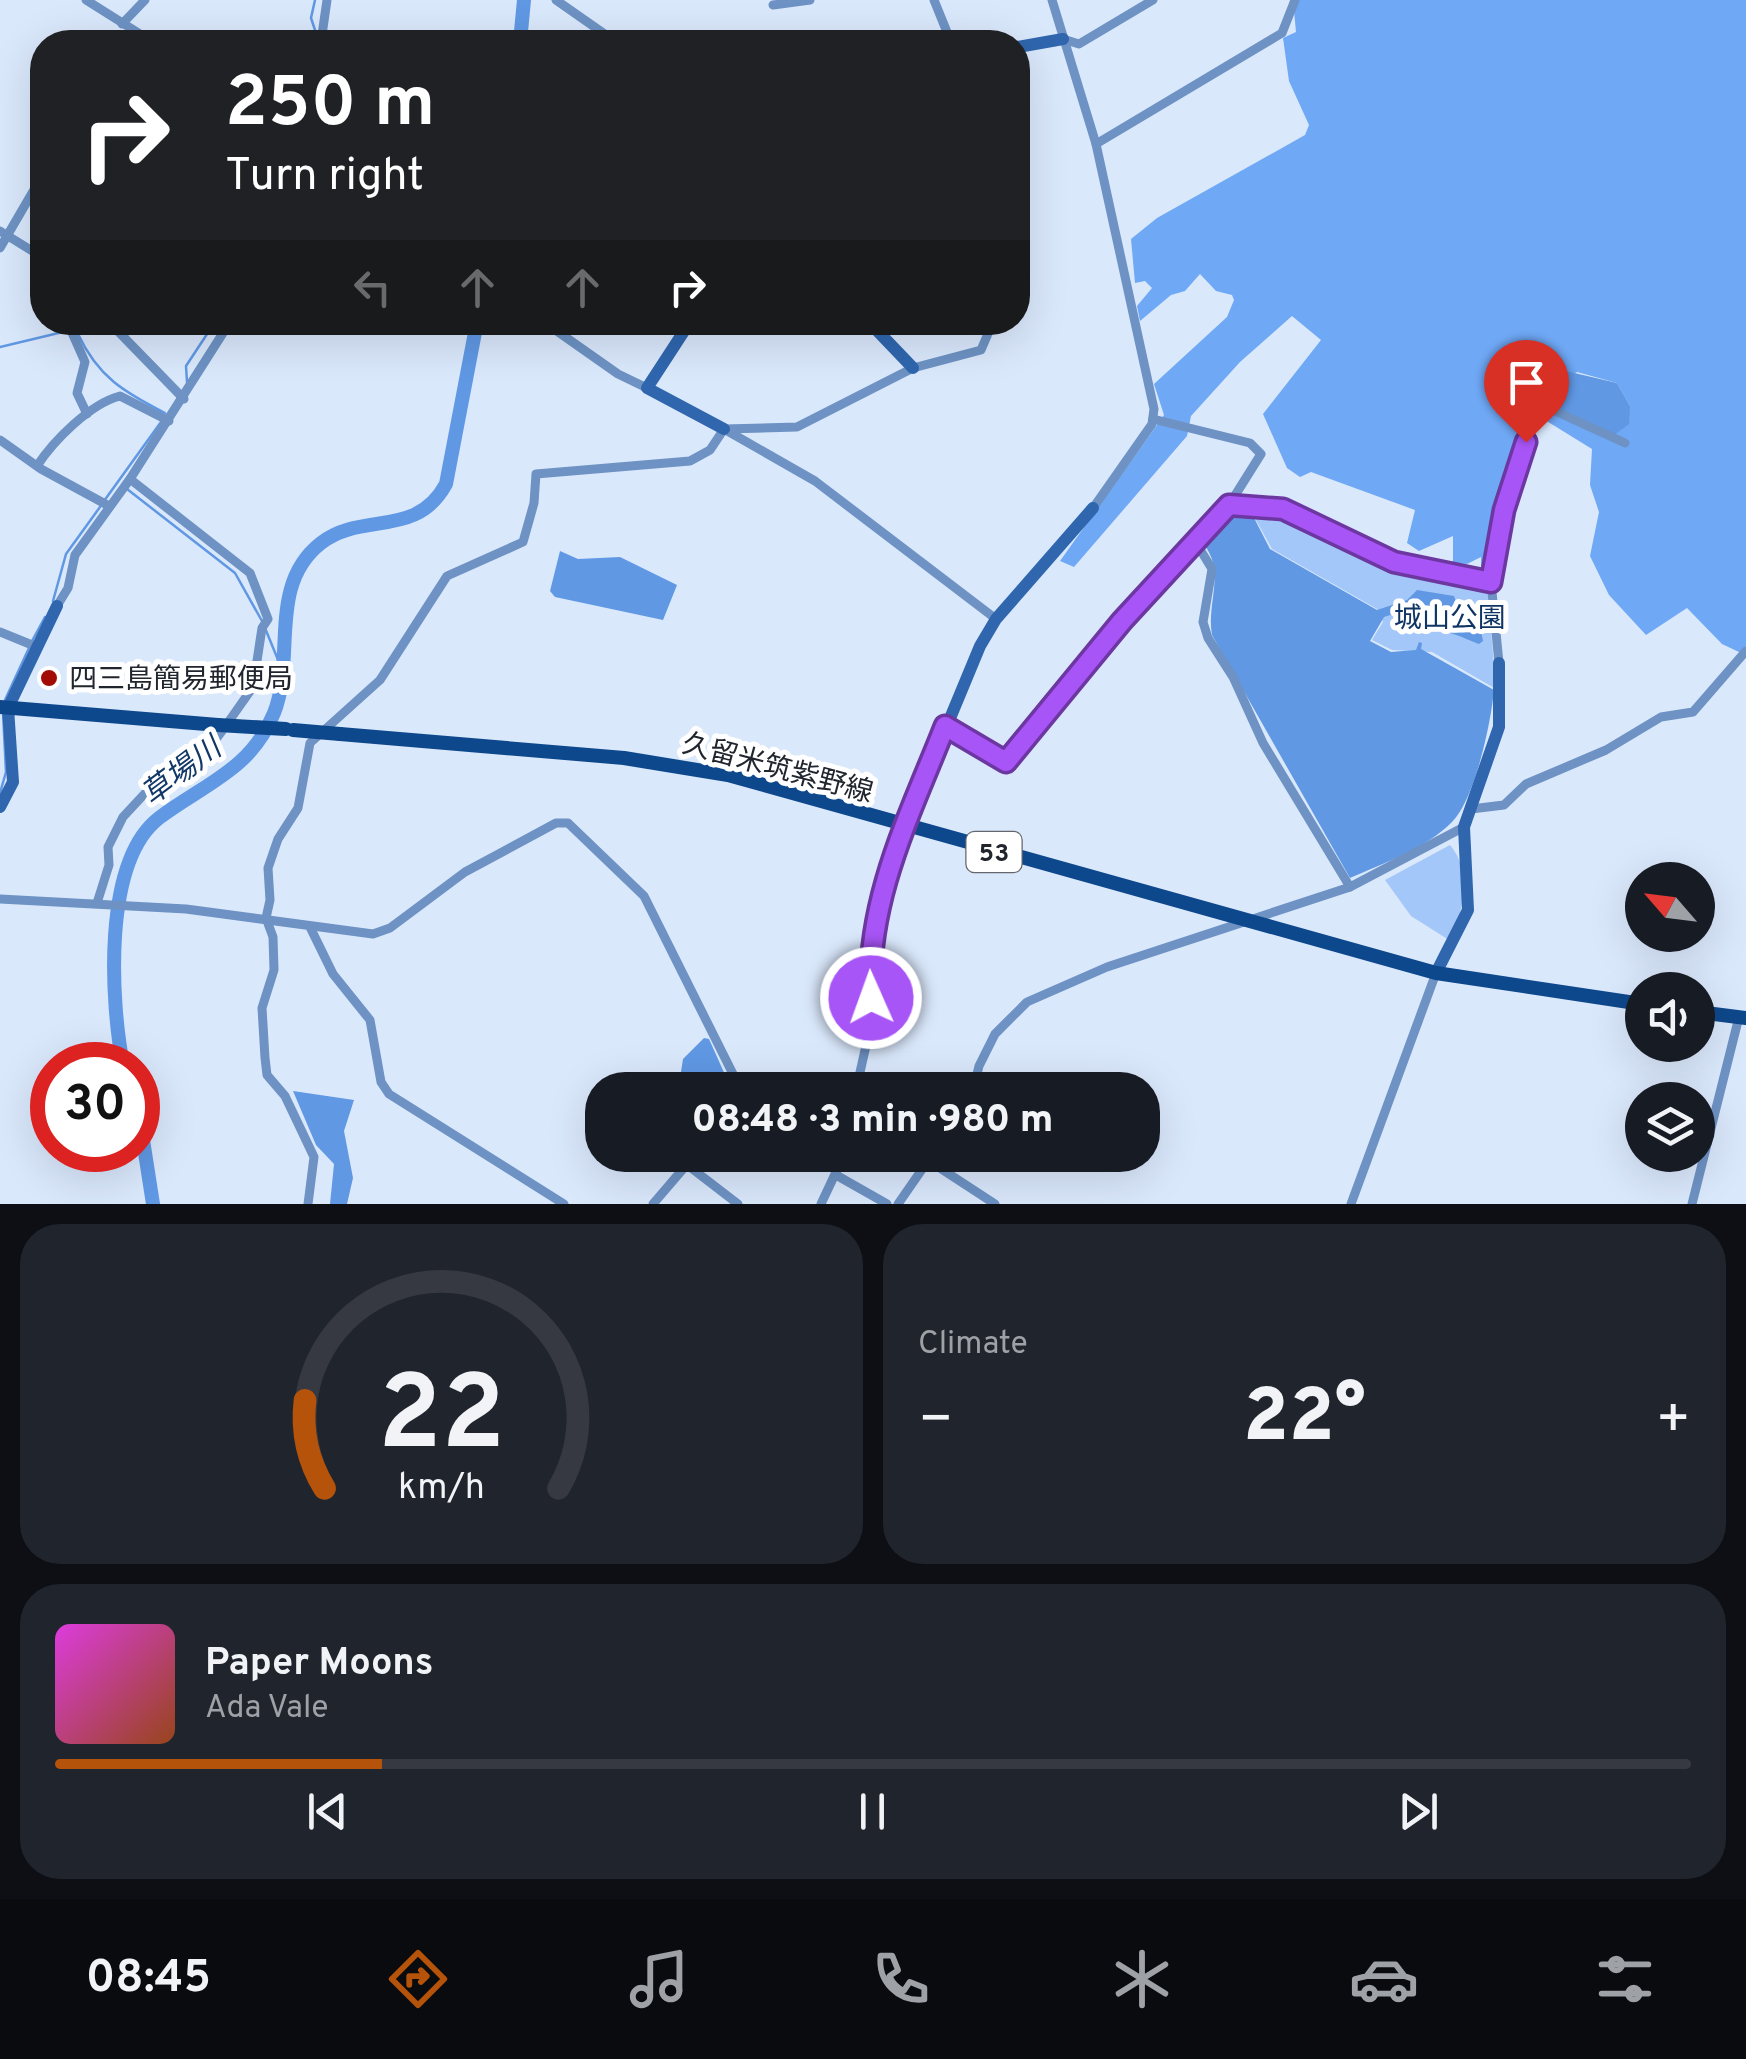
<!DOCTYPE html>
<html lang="en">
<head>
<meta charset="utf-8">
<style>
	:root { --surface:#171b24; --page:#20242c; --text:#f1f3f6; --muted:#9ea1a6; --line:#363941; --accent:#b45309 }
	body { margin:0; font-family:Overpass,"Noto Sans JP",sans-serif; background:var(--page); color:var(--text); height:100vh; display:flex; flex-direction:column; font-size:38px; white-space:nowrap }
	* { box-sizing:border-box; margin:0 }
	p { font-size:32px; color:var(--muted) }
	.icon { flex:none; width:55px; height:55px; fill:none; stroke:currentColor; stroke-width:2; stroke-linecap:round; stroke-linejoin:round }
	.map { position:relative; height:1204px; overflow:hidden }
	.side { display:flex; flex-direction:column; gap:20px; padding:20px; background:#0d0f14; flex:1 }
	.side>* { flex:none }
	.banner { position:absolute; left:30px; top:30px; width:1000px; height:305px; border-radius:40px; box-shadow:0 10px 40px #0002; background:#202124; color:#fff; overflow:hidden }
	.needle { width:65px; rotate:298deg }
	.tools { position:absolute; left:1625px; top:862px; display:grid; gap:20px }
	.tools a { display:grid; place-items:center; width:90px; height:90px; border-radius:50%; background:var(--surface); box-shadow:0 10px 40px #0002; font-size:50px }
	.speed { position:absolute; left:30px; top:1042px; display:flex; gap:20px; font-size:50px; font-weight:700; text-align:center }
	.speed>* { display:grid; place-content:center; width:130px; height:130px; border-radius:50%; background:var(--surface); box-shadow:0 10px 40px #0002; line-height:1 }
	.speed .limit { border:15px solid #d22; background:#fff; color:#111 }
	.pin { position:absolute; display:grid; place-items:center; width:85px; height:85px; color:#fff; margin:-102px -42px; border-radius:50% 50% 50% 0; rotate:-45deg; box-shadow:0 0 10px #0007 }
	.pin .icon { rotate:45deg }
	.me { position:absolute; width:110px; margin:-55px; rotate:358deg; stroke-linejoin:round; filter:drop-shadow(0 0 8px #0008) }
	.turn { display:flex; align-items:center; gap:35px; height:210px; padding:0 30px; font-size:45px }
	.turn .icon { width:130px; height:130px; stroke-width:2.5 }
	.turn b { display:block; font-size:70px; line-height:85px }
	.lanes { display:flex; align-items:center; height:95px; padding:0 30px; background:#0003; justify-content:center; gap:50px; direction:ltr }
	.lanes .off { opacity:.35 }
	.big { font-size:75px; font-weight:800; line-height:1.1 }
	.side .card { flex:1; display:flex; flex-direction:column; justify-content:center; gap:15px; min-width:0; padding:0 35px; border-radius:40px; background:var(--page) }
	.side .dial { align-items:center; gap:0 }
	.dial svg { height:260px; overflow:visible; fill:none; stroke:var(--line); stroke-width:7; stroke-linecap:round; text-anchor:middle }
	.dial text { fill:var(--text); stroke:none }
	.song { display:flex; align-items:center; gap:30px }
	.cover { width:120px; height:120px; border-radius:15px; background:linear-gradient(135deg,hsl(300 70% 55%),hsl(20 70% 35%)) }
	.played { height:10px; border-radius:5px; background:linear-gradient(90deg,var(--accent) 20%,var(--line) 20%) }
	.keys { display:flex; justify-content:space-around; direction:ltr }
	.heat { display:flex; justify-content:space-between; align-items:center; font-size:55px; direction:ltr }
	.side .tiles { flex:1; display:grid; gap:20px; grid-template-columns:1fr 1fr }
	.card:last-child { grid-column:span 2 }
	.trip { position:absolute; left:585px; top:1072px; width:575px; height:100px; border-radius:40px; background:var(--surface); box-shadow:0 10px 40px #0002; font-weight:800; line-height:100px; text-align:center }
	.menu { display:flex; height:160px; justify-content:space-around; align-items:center; background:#090b0e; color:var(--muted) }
	.menu .icon { width:70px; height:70px }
	.menu .on { color:var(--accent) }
	.menu b { font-size:45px; color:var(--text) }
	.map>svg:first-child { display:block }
</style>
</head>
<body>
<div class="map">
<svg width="1746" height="1204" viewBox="0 0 1746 1204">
	<rect width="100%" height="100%" fill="#dae8fc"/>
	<g fill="#a3c7f8">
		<polygon points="1278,510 1397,565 1487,585 1496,689 1432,652 1392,650 1372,640 1383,622 1377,609 1272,549 1251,511"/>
		<path d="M 1450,845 C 1472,870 1464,914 1449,940 L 1411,916 L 1385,880 Z"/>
	</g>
	<path fill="#6fa8f5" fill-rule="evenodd" d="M 1293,0 L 1746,0 L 1746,646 L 1741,653 L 1722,644 L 1687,608 L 1646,635 L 1609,595 L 1590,556 L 1599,512 L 1590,485 L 1592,449 L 1545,420 L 1522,416 L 1524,438 L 1488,575 L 1481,567 L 1481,557 L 1467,564 L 1453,563 L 1453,536 L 1419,551 L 1407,543 L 1415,510 L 1311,472 L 1300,477 L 1287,468 L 1263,414 L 1321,340 L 1292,316 L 1240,362 L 1191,416 L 1187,436 L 1074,567 L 1060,561 L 1164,415 L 1154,384 L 1227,317 L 1234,300 L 1232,295 L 1216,291 L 1200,274 L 1185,291 L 1171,295 L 1140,321 L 1137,306 L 1152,288 L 1145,281 L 1135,283 L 1131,239 L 1157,218 L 1305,135 L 1309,125 L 1289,81 L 1283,38 L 1296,32 ZM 1577,372 L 1617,383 L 1630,406 L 1533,397 Z"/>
	<g fill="#6098e4">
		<polygon points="1566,371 1617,383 1630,406 1629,424 1613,436 1532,397 1555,374"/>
		<path d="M 1229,509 L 1250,510 L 1270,549 L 1377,610 L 1407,600 L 1417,590 L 1454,596 L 1461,616 L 1480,626 L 1483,641 L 1479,644 C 1460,637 1434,623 1415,631 L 1407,619 L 1390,615 L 1384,617 L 1370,641 L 1391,652 L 1416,650 L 1419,642 L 1422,643 L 1421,649 L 1494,690 C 1491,723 1475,799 1452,822 C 1425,849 1384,863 1350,878 L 1212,635 C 1206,601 1228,569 1200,540 Z"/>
		<polygon points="560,551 578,559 620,557 677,585 663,620 555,597 550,591"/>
		<polygon points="704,1038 709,1039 726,1077 699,1090 672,1085 680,1078 683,1059"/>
		<polygon points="293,1091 354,1100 344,1131 353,1178 347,1204 330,1204 334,1164 316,1145"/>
	</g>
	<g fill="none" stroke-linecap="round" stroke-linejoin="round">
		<g stroke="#6098e4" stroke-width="2.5">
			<polyline points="315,0 311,18 319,42"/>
			<path d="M 78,334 C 98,377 124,392 165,413"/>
			<polyline points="0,347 67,331"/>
			<polyline points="187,382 186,366 215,322"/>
			<polyline points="127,489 235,573 262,621"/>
			<polyline points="104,501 161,422"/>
			<polyline points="53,601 66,554 100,507"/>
			<polyline points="265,628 283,672"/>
			<polyline points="32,641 45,617"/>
			<polyline points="5,700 29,648"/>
			<polyline points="0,793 6,772 3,713"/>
		</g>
		<g stroke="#6098e4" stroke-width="14">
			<polyline points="520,42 524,0"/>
			<path d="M 123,1065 C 111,1002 102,862 159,818 C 204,784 251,770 274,713 C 296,658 267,585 321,543 C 363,511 416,539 446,484 L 477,322"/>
			<polyline points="138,1108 153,1204"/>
		</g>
		<g stroke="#6d92c3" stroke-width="9">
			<polyline points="86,0 140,34 165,42"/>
			<polyline points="556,0 616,42"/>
			<polyline points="934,0 951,42"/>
			<polyline points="1052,0 1096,144 1154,409 1152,424 1093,508"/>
			<polyline points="773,5 810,0"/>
			<polyline points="122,24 145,0"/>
			<polyline points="1063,39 1079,44 1153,0"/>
			<polyline points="325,42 322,35 327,0"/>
			<polyline points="1096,144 1282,33 1295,0"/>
			<polyline points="0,231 42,257"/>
			<polyline points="0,248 42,176"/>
			<polyline points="71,322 69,326 85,362 77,393 87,414"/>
			<polyline points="109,322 184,399"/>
			<polyline points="544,322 618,374 647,388"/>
			<polyline points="724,429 815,481 996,619"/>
			<polyline points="0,440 41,469 109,506"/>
			<path d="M 37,466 C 54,440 90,404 120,396 L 169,421"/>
			<polyline points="1229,505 1283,509 1394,562 1491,582"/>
			<polyline points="1195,541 1212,569 1203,622 1208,638 1233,677 1263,743 1350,887"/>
			<polyline points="57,606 68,588 75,555 130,479 230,322"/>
			<polyline points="0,632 37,647"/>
			<polyline points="1499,663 1491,582 1504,510 1528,439 1525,402 1529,399 1625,443"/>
			<polyline points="945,726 1006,762 1122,621 1229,505 1261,454 1250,443 1153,419"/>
			<polyline points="1471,809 1504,805 1526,784 1606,750 1661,717 1693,712 1746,651"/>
			<polyline points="0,899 186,909 373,934 390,928 465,872 556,823 568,823 644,896 741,1090"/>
			<polyline points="97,903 109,865 108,847 123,817 149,789 210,747 222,731 253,687 262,628 268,619 250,573 130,479"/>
			<polyline points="310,927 333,974 370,1020 381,1082 389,1094 564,1204"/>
			<polyline points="856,1090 872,1019 872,928 905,827"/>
			<polyline points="973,1090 979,1066 995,1034 1027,1002 1107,967 1350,887 1464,827"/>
			<polyline points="920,1155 995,1204"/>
			<polyline points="686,1164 738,1204"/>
			<polyline points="836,1175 887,1204"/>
			<polyline points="308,1204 314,1157 285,1096 267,1075 265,1058 262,1008 274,970 273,937 266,918 270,900 268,868 278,839 298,808 310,743 380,680 447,576 523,542 534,503 536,474 690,461 710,450 724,429 797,427 913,368 981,350 993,322"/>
			<polyline points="653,1204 695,1155"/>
			<polyline points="821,1204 844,1155"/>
			<polyline points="898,1204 932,1155"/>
			<polyline points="1351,1204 1436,973"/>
			<polyline points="1692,1204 1739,1017"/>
		</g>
		<g stroke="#2f66ae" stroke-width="12">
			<polyline points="1018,47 1063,39"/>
			<polyline points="690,322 647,388 724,429"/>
			<polyline points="869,322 913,368"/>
			<polyline points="0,807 13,782 8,708 57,606"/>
			<polyline points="905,827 980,646 996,619 1093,508"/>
			<polyline points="1436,973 1468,910 1464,827 1499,727 1499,663"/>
		</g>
		<g stroke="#0e488c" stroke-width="14">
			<polyline points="0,707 218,725"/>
			<polyline points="340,734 624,758 728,775 1436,973 1642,1004"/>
			<polyline points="1698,1012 1746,1018"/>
		</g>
		<g stroke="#0e488c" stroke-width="14">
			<polyline points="218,725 286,729"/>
			<polyline points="293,730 340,734"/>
		</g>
	</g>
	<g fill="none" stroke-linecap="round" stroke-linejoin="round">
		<defs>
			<path id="route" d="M 871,998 C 866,900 910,815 945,726 L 1006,762 L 1122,621 L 1229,505 L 1283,509 L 1394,562 L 1491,582 L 1504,510 L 1526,442"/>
		</defs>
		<use href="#route" stroke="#6d37a1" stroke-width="25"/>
		<use href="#route" stroke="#a855f7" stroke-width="18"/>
	</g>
	<circle fill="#a30c05" stroke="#fff" stroke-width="4" cx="49" cy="678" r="10"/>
	<g text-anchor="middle" stroke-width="10" stroke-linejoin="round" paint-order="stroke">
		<rect fill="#fff" stroke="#64676d" stroke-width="2.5" x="966.5" y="832" width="55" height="40" rx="8"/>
		<g font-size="25" font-weight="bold" fill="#21262e">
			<text x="994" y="861">53</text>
		</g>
		<g font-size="28" fill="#0f3565" stroke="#fff">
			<text x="1450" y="627">城山公園</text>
		</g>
		<g font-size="28" fill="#21262e" stroke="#fff" text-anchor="start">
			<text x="69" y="688">四三島簡易郵便局</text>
		</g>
		<g font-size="28" fill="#21262e" stroke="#fff">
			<text transform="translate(778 767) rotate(15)" y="10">久留米筑紫野線</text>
		</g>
		<g font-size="30" font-style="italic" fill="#123868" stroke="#fff">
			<text transform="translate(181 771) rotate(-37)" y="10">草場川</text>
		</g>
	</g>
</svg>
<div class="tools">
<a><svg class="needle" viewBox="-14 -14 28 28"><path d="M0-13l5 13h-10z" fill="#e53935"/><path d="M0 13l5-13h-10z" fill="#9ea1a6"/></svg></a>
<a><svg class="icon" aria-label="sound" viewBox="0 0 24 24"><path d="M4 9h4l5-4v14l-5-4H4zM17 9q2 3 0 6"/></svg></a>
<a><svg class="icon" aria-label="layers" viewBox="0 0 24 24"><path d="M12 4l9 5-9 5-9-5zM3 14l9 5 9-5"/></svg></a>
</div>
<div class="speed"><div class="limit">30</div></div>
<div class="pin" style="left:1526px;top:442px;background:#d93025"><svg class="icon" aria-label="arrive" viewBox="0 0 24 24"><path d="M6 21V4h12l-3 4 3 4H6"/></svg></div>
<svg class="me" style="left:871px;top:998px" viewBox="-20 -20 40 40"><circle r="17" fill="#a855f7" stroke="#fff" stroke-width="3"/><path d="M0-11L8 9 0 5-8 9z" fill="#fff"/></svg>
<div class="trip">08:48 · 3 min · 980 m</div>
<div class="banner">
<div class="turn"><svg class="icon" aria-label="right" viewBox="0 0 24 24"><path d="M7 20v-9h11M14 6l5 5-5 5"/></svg><div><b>250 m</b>Turn right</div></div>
<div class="lanes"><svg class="icon off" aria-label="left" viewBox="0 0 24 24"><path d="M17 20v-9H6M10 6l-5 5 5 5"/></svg><svg class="icon off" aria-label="ahead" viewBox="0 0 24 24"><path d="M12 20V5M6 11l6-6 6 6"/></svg><svg class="icon off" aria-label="ahead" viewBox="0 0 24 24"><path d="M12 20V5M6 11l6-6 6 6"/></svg><svg class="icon" aria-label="right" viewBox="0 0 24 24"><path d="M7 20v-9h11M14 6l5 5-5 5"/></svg></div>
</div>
</div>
<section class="side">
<div class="tiles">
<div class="card dial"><svg viewBox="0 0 100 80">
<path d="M14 69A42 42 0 1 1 86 69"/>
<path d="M14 69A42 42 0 0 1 8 42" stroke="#b45309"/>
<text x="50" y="56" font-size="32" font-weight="700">22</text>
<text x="50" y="72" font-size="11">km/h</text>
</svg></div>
<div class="card"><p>Climate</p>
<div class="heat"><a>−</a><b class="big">22°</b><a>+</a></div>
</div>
<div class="card">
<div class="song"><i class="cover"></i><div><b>Paper Moons</b><p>Ada Vale</p></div></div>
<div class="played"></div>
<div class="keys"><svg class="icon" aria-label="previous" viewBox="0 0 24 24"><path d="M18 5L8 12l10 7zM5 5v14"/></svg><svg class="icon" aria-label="pause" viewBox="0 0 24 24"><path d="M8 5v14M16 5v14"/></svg><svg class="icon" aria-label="next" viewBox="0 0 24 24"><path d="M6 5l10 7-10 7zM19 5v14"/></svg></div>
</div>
</div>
</section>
<nav class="menu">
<b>08:45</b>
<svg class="icon on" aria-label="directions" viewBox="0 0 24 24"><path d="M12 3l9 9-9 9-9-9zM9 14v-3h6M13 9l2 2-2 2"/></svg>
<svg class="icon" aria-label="music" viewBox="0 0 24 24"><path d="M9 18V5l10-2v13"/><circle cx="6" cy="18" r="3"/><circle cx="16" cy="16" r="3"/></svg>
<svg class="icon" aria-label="phone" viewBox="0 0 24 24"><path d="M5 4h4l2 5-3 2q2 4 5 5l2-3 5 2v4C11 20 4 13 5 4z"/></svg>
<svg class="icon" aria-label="climate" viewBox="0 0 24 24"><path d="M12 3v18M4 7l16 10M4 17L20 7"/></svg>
<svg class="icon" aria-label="car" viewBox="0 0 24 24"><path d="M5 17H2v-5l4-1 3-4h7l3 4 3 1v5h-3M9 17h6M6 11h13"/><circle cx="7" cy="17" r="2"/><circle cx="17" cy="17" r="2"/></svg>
<svg class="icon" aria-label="filters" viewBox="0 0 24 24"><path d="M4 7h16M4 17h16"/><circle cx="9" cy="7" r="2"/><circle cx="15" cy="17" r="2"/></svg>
</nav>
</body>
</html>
